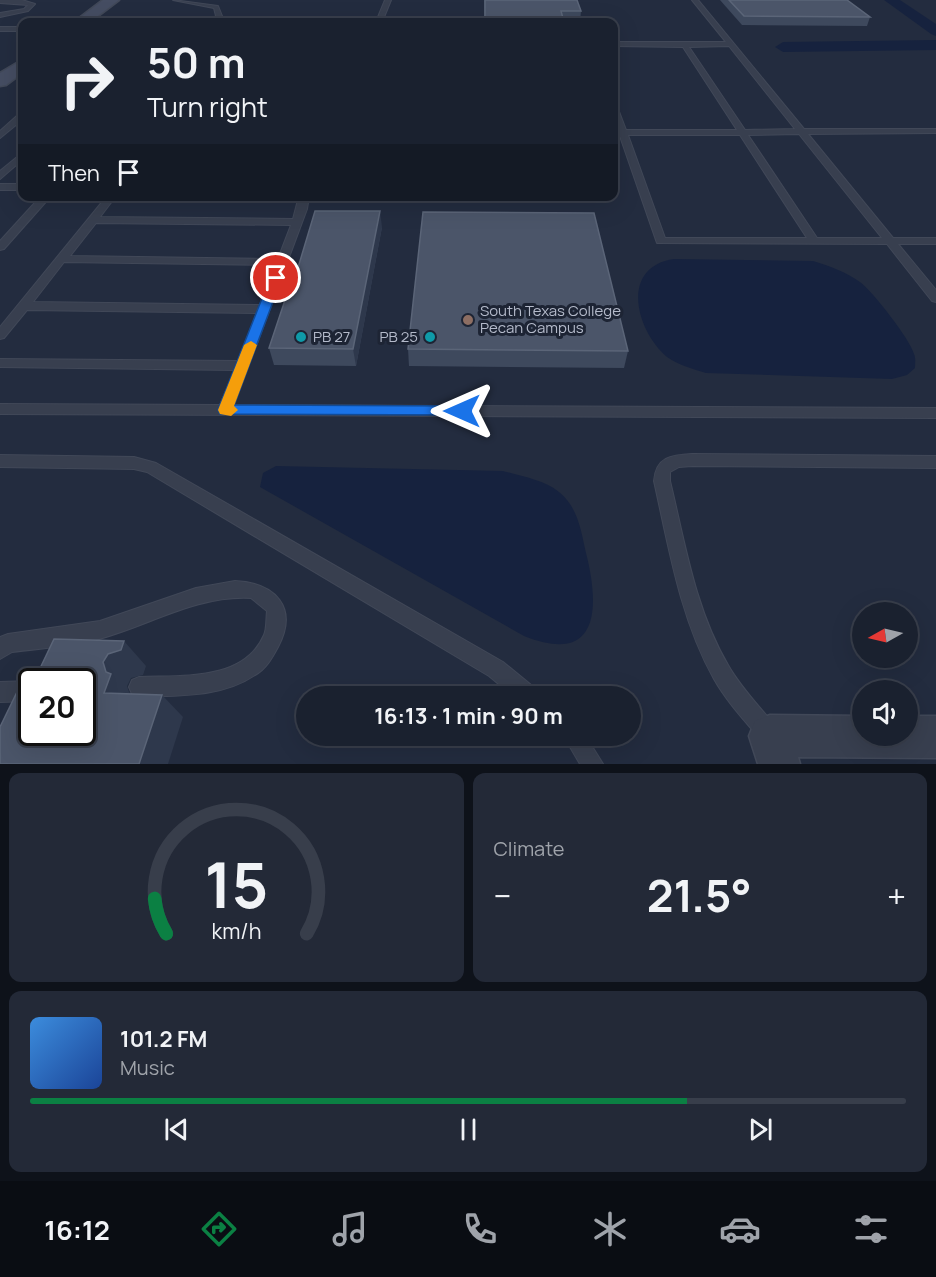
<!DOCTYPE html>
<html lang="en">
<head>
<meta charset="utf-8">
<style>
	:root { --surface:#1a212f; --page:#232937; --text:#f1f3f6; --muted:#9fa3aa; --line:#383e4b; --accent:#0b8043 }
	body { margin:0; font-family:Manrope,sans-serif; background:var(--page); color:var(--text); height:100vh; display:flex; flex-direction:column; font-size:22px; white-space:nowrap }
	* { box-sizing:border-box; margin:0 }
	p { font-size:20px; color:var(--muted) }
	.icon { flex:none; width:33px; height:33px; fill:none; stroke:currentColor; stroke-width:2; stroke-linecap:round; stroke-linejoin:round }
	.map { position:relative; height:764px; overflow:hidden }
	.panel { display:flex; flex-direction:column; gap:9px; padding:9px; background:#0e121a; flex:1 }
	.panel>* { flex:none }
	.top-card { position:absolute; left:18px; top:18px; width:600px; height:183px; border-radius:12px; box-shadow:0 6px 24px #0002,0 0 0 2px var(--line); background:#1a212f; color:var(--text); overflow:hidden }
	.needle { width:39px; rotate:262deg }
	.fabs { position:absolute; left:852px; top:602px; display:grid; gap:12px }
	.fabs a { display:grid; place-items:center; width:66px; height:66px; border-radius:50%; background:var(--surface); box-shadow:0 6px 24px #0002,0 0 0 2px var(--line); font-size:30px }
	.speed { position:absolute; left:18px; top:668px; display:flex; gap:12px; font-size:30px; font-weight:700; text-align:center }
	.speed>* { display:grid; place-content:center; width:78px; height:78px; border-radius:50%; background:var(--surface); box-shadow:0 6px 24px #0002,0 0 0 2px var(--line); line-height:1 }
	.speed .limit { border:3px solid #111; border-radius:9px; background:#fff; color:#111 }
	.pin { position:absolute; display:grid; place-items:center; width:51px; height:51px; color:#fff; margin:-26px; border:3px solid #fff; border-radius:50%; box-shadow:0 2px 6px #0007 }
	.me { position:absolute; width:66px; margin:-33px; rotate:270deg; stroke-linejoin:round; filter:drop-shadow(0 0 4px #0008) }
	.turn { display:flex; align-items:center; gap:21px; height:126px; padding:0 30px; font-size:27px }
	.turn .icon { width:78px; height:78px; stroke-width:2.5 }
	.turn b { display:block; font-size:42px; line-height:51px }
	.then { display:flex; align-items:center; height:57px; padding:0 30px; background:#0003; gap:12px; font-size:22px }
	.big { font-size:45px; font-weight:700; line-height:1.1 }
	.panel .card { flex:1; display:flex; flex-direction:column; justify-content:center; gap:9px; min-width:0; padding:0 21px; border-radius:12px; background:var(--page) }
	.panel .dial { align-items:center; gap:0 }
	.dial svg { height:156px; overflow:visible; fill:none; stroke:var(--line); stroke-width:7; stroke-linecap:round; text-anchor:middle }
	.dial text { fill:var(--text); stroke:none }
	.song { display:flex; align-items:center; gap:18px }
	.cover { width:72px; height:72px; border-radius:9px; background:linear-gradient(135deg,hsl(210 70% 55%),hsl(220 70% 35%)) }
	.played { height:6px; border-radius:3px; background:linear-gradient(90deg,var(--accent) 75%,var(--line) 75%) }
	.keys { display:flex; justify-content:space-around; direction:ltr }
	.heat { display:flex; justify-content:space-between; align-items:center; font-size:33px; direction:ltr }
	.panel .tiles { flex:1; display:grid; gap:9px; grid-template-columns:1fr 1fr }
	.card:last-child { grid-column:span 2 }
	.trip { position:absolute; left:296px; top:686px; width:345px; height:60px; border-radius:30px; background:var(--surface); box-shadow:0 6px 24px #0002,0 0 0 2px var(--line); font-weight:700; line-height:60px; text-align:center }
	.menu { display:flex; height:96px; justify-content:space-around; align-items:center; background:#0a0d13; color:var(--muted) }
	.menu .icon { width:42px; height:42px }
	.menu .active { color:var(--accent) }
	.menu b { font-size:27px; color:var(--text) }
	.map>svg:first-child { display:block }
</style>
</head>
<body>
<div class="map">
<svg width="936" height="764" viewBox="0 0 936 764">
	<rect width="100%" height="100%" fill="#232c3f"/>
	<g fill="#16223e">
		<path d="M 674,259 L 813,261 C 830,266 846,272 860,282 C 873,292 910,339 914,354 C 916,358 915,363 915,368 L 907,375 L 892,379 L 706,373 C 693,369 678,365 667,357 C 636,331 619,267 674,259 Z"/>
		<path d="M 276,466 L 503,471 C 521,476 544,480 559,492 C 578,507 581,531 586,553 C 600,608 599,666 524,636 L 260,487 L 263,473 Z"/>
	</g>
	<g fill="none" stroke-linecap="round" stroke-linejoin="round">
		<g fill="#16223e" fill-rule="evenodd">
			<polygon points="884,0 900,0 936,24 936,36 931,34"/>
			<polygon points="936,40 936,50 783,52 775,47 783,42"/>
		</g>
		<defs>
			<g id="service">
				<polygon points="0,0 22,0 35,4 28,11 0,17 0,13 24,9 28,5 0,3"/>
				<polygon points="173,0 218,6 222,16 216,22 210,22 216,16 214,8"/>
				<polygon points="385,0 391,0 382,22 376,22"/>
				<path d="M 692,0 L 698,0 L 804,129 L 936,129 L 936,133 L 808,134 L 893,238 L 936,238 L 936,244 L 898,244 L 936,290 L 936,302 L 932,301 L 887,244 L 657,243 L 614,119 L 614,107 L 618,109 L 626,130 L 737,130 L 683,47 L 614,46 L 614,42 L 726,42 ZM 729,46 L 795,129 L 745,130 L 689,47 ZM 799,134 L 882,238 L 817,238 L 748,135 ZM 628,135 L 740,135 L 807,238 L 665,238 Z"/>
				<rect x="0" y="27" width="22" height="4"/>
				<polygon points="19,114 22,114 22,120 0,138 0,131"/>
				<polygon points="22,153 22,160 0,179 0,171"/>
				<rect x="0" y="184" width="22" height="6"/>
				<polygon points="41,196 51,196 4,249 0,250 0,241"/>
				<path d="M 107,196 L 116,196 L 100,217 L 293,219 L 299,196 L 309,196 L 307,209 L 234,405 L 936,408 L 936,418 L 0,414 L 0,404 L 220,405 L 235,370 L 0,367 L 0,359 L 238,361 L 257,313 L 27,310 L 4,338 L 0,339 L 0,327 ZM 96,223 L 291,225 L 278,259 L 70,256 ZM 64,262 L 275,265 L 260,305 L 33,302 Z"/>
				<path d="M 692,454 L 936,456 L 936,468 L 692,466 L 679,467 L 670,472 L 670,481 C 685,543 695,609 728,665 C 741,688 760,707 776,727 L 779,734 L 776,741 L 769,744 L 762,741 C 745,721 727,702 714,679 C 680,618 669,548 654,481 C 656,457 671,455 692,454 Z"/>
				<polygon points="0,455 134,457 156,463 503,662 536,689 539,696 513,696 489,676 147,472 134,469 0,467"/>
				<path d="M 235,581 C 275,583 299,607 278,647 C 272,658 266,669 255,675 C 221,698 178,695 139,697 L 132,694 L 129,687 L 132,680 L 139,677 C 181,675 244,682 264,635 C 267,628 266,619 267,611 L 251,598 C 197,595 150,625 99,639 C 71,647 41,648 12,652 L 0,659 L 0,637 L 8,634 L 100,621 L 196,588 Z"/>
				<polygon points="32,681 32,701 0,702 0,682"/>
				<polygon points="563,735 585,735 603,764 580,764"/>
			</g>
			<polygon id="minor" points="770,715 862,716 862,735 908,735 908,716 936,716 936,758 798,757 800,764 758,764 749,736 755,721"/>
			<g id="secondary">
				<polygon points="103,0 119,0 90,22 74,22"/>
				<polygon points="22,60 22,73 6,85 0,86 0,73"/>
			</g>
		</defs>
		<use href="#service" stroke="#414858" stroke-width="2"/>
		<use href="#minor" stroke="#414858" stroke-width="3"/>
		<use href="#secondary" stroke="#414858" stroke-width="3"/>
		<use href="#service" fill="#383f4f" fill-rule="evenodd"/>
		<use href="#minor" fill="#383f4f" fill-rule="evenodd"/>
		<use href="#secondary" fill="#454d62" fill-rule="evenodd"/>
	</g>
	<g fill="#3e495d">
		<polygon points="484,0 577,0 581,11 580,22 484,22"/>
		<polygon points="720,0 847,0 870,17 867,26 742,25"/>
		<polygon points="382,227 356,366 274,365 269,348 291,291"/>
		<polygon points="408,349 628,351 624,368 409,366"/>
	</g>
	<g fill="#2e384c">
		<polygon points="380,211 382,227 356,366 353,349"/>
		<polygon points="124,641 146,666 143,675 131,678 127,686 129,692 135,698 104,693 106,672 103,662 108,654"/>
		<polygon points="162,695 183,717 168,764 139,764"/>
	</g>
	<g fill="#4b5569" stroke="#5b6578" stroke-width="1.5">
		<polygon points="485,0 577,0 581,11 561,11 564,22 485,22"/>
		<polygon points="729,0 847,0 870,17 744,16"/>
		<polygon points="315,211 380,211 353,349 269,348 288,291 291,291"/>
		<polygon points="423,212 594,213 628,351 408,349"/>
		<polygon points="54,639 124,641 121,650 108,654 103,662 106,672 111,674 104,693 162,695 139,764 0,764 0,727 19,688 30,688 32,686 32,732 82,732 82,681 34,681"/>
	</g>
	<polygon fill="#1a73e8" stroke="#114b97" stroke-width="1.5" points="276,274 282,278 234,405 462,406 469,411 467,415 220,414 218,410 270,278"/>
	<polygon fill="#f59e0b" points="251,341 257,345 234,406 238,410 231,416 220,414 218,410 244,345"/>
	<circle fill="#8d6e63" stroke="#1d2434" stroke-width="2" cx="468" cy="320" r="6"/>
	<g fill="#0f9aa8" stroke="#1d2434" stroke-width="2">
		<circle cx="301" cy="337" r="6"/>
		<circle cx="430" cy="337" r="6"/>
	</g>
	<g text-anchor="middle" stroke-width="6" stroke-linejoin="round" paint-order="stroke">
		<g font-size="15" fill="#b4baca" stroke="#1d2434" text-anchor="start">
			<text x="480" y="316">South Texas College<tspan x="480" dy="17">Pecan Campus</tspan></text>
			<text x="313" y="342">PB 27</text>
			<text x="418" y="342" text-anchor="end">PB 25</text>
		</g>
	</g>
</svg>
<div class="fabs">
<a><svg class="needle" viewBox="-14 -14 28 28"><path d="M0-13l5 13h-10z" fill="#e53935"/><path d="M0 13l5-13h-10z" fill="#9fa3aa"/></svg></a>
<a><svg class="icon" aria-label="sound" viewBox="0 0 24 24"><path d="M4 9h4l5-4v14l-5-4H4zM17 9q2 3 0 6"/></svg></a>
</div>
<div class="speed"><div class="limit">20</div></div>
<div class="pin" style="left:276px;top:278px;background:#d93025"><svg class="icon" aria-label="arrive" viewBox="0 0 24 24"><path d="M6 21V4h12l-3 4 3 4H6"/></svg></div>
<svg class="me" style="left:462px;top:411px" viewBox="-20 -20 40 40"><path d="M0-17L14 15 0 8-14 15z" fill="#1a73e8" stroke="#fff" stroke-width="4"/></svg>
<div class="trip">16:13 · 1 min · 90 m</div>
<div class="top-card">
<div class="turn"><svg class="icon" aria-label="right" viewBox="0 0 24 24"><path d="M7 20v-9h11M14 6l5 5-5 5"/></svg><div><b>50 m</b>Turn right</div></div>
<div class="then">Then<svg class="icon" aria-label="arrive" viewBox="0 0 24 24"><path d="M6 21V4h12l-3 4 3 4H6"/></svg></div>
</div>
</div>
<section class="panel">
<div class="tiles">
<div class="card dial"><svg viewBox="0 0 100 80">
<path d="M14 69A42 42 0 1 1 86 69"/>
<path d="M14 69A42 42 0 0 1 8 51" stroke="#0b8043"/>
<text x="50" y="56" font-size="32" font-weight="700">15</text>
<text x="50" y="72" font-size="11">km/h</text>
</svg></div>
<div class="card"><p>Climate</p>
<div class="heat"><a>−</a><b class="big">21.5°</b><a>+</a></div>
</div>
<div class="card">
<div class="song"><i class="cover"></i><div><b>101.2 FM</b><p>Music</p></div></div>
<div class="played"></div>
<div class="keys"><svg class="icon" aria-label="previous" viewBox="0 0 24 24"><path d="M18 5L8 12l10 7zM5 5v14"/></svg><svg class="icon" aria-label="pause" viewBox="0 0 24 24"><path d="M8 5v14M16 5v14"/></svg><svg class="icon" aria-label="next" viewBox="0 0 24 24"><path d="M6 5l10 7-10 7zM19 5v14"/></svg></div>
</div>
</div>
</section>
<nav class="menu">
<b>16:12</b>
<svg class="icon active" aria-label="directions" viewBox="0 0 24 24"><path d="M12 3l9 9-9 9-9-9zM9 14v-3h6M13 9l2 2-2 2"/></svg>
<svg class="icon" aria-label="music" viewBox="0 0 24 24"><path d="M9 18V5l10-2v13"/><circle cx="6" cy="18" r="3"/><circle cx="16" cy="16" r="3"/></svg>
<svg class="icon" aria-label="phone" viewBox="0 0 24 24"><path d="M5 4h4l2 5-3 2q2 4 5 5l2-3 5 2v4C11 20 4 13 5 4z"/></svg>
<svg class="icon" aria-label="climate" viewBox="0 0 24 24"><path d="M12 3v18M4 7l16 10M4 17L20 7"/></svg>
<svg class="icon" aria-label="car" viewBox="0 0 24 24"><path d="M5 17H2v-5l4-1 3-4h7l3 4 3 1v5h-3M9 17h6M6 11h13"/><circle cx="7" cy="17" r="2"/><circle cx="17" cy="17" r="2"/></svg>
<svg class="icon" aria-label="filters" viewBox="0 0 24 24"><path d="M4 7h16M4 17h16"/><circle cx="9" cy="7" r="2"/><circle cx="15" cy="17" r="2"/></svg>
</nav>
</body>
</html>
